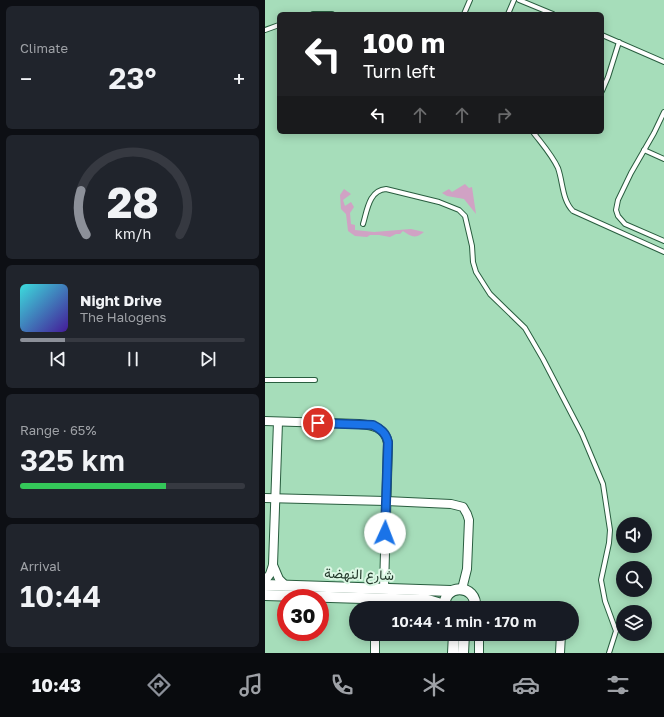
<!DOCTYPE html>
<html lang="en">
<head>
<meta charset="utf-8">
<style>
	:root { --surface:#171b24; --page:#20242c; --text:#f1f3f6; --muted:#9ea1a6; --line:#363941; --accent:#8c9099 }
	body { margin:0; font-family:"Golos Text",Vazirmatn,sans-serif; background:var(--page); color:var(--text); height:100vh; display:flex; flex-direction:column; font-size:15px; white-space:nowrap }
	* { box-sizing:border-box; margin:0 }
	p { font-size:13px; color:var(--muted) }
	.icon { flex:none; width:22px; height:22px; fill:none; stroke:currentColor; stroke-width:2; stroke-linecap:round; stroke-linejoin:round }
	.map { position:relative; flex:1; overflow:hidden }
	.side { display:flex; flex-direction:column; gap:6px; padding:6px; background:#0d0f14; width:265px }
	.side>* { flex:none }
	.top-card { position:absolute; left:12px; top:12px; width:327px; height:122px; border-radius:6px; box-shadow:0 2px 10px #0003; background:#202124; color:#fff; overflow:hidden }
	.fabs { position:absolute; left:351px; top:517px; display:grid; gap:8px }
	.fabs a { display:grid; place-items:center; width:36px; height:36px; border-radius:50%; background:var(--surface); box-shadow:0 2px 10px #0003; font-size:20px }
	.speed { position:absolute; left:12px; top:589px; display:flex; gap:8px; font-size:20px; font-weight:700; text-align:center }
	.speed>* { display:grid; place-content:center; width:52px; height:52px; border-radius:50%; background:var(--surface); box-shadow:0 2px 10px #0003; line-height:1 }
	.speed .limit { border:6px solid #d22; background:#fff; color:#111 }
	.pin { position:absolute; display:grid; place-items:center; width:34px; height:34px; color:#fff; margin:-17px; border:2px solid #fff; border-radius:50%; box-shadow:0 1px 4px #0007 }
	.me { position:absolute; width:44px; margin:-22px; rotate:2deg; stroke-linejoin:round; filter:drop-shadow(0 0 3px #0008) }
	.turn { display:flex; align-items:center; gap:14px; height:84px; padding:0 20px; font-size:18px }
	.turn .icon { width:52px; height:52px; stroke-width:2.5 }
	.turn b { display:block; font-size:28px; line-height:34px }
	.lanes { display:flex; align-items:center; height:38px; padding:0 20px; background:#0003; justify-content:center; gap:20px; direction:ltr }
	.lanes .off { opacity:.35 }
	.big { font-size:30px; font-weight:600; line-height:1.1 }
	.side .tile { flex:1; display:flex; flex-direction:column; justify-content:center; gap:6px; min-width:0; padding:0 14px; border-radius:6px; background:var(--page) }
	.side .dial { align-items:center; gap:0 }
	.dial svg { height:104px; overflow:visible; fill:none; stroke:var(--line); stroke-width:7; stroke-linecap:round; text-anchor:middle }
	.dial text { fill:var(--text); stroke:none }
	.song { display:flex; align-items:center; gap:12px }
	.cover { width:48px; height:48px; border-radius:6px; background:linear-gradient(135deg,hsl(180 70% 55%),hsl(260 70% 35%)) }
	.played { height:4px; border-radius:2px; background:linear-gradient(90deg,var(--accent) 20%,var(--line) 20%) }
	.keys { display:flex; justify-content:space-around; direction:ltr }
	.heat { display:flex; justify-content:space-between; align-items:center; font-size:22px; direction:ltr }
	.charge { height:6px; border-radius:3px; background:linear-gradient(90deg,#34c759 65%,var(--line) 0) }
	.trip { position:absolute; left:84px; top:601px; width:230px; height:40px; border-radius:20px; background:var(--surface); box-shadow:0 2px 10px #0003; font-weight:600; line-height:40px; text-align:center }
	.dock { display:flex; height:64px; justify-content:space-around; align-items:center; background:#090b0e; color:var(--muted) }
	.dock .icon { width:28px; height:28px }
	.dock .active { color:var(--accent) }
	.dock b { font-size:18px; color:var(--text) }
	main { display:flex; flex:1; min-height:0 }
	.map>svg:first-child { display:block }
</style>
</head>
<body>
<main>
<section class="side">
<div class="tile"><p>Climate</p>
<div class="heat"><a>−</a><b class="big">23°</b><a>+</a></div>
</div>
<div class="tile dial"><svg viewBox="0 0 100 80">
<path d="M14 69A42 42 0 1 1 86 69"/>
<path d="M14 69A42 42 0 0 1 10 35" stroke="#8c9099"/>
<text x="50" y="56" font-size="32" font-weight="700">28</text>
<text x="50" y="72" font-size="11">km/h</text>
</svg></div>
<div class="tile">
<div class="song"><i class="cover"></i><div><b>Night Drive</b><p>The Halogens</p></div></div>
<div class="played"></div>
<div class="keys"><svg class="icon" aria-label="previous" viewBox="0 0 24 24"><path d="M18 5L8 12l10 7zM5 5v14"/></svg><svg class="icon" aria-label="pause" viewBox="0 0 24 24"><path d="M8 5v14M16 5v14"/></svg><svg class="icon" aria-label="next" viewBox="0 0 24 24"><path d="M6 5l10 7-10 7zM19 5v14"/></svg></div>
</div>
<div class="tile"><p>Range · 65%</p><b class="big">325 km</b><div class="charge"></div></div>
<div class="tile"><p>Arrival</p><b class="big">10:44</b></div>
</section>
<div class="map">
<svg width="399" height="653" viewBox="0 0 399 653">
	<rect width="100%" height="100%" fill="#a6ddba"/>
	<g fill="#d0a2c4">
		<polygon points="200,184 204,188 207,187 211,214 199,199 182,196 177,193 184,189 187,192"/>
		<path d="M 79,189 L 86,194 L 78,200 L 80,206 L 86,202 L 89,207 L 85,213 L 86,224 L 90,225 L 90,230 L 109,232 L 146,229 L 159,232 C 150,239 147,237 138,231 L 135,234 L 131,234 L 125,237 L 114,235 L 105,235 L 102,237 L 90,236 L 83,231 L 81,214 L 76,209 L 75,195 Z"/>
	</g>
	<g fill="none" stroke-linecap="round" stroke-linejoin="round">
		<defs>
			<g id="service">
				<polyline points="254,0 288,14"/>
				<polyline points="48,14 67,14"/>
				<polyline points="199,14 205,0"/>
				<polyline points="243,14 249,0"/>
				<polyline points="0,30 14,25"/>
				<polyline points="337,35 399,62"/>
				<polyline points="337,91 343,77 354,42"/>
				<polyline points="399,112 389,133 366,173 353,200 351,210 353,216 360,224 399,241"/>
				<path d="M 268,132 C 277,144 287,155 293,168 C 298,182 297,200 308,211 L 399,252"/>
				<polyline points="379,150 399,159"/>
				<path d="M 98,224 C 102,211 104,190 121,189 L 174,202 L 194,210 L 200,216 L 207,246 L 208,262 L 211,272 L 225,294 L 260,328 L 278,359 L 317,434 L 338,484 L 345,530 L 344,543 L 336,580 L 340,601 L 351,631 L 344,653"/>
				<polyline points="0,380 50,380"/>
			</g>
			<g id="minor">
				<path d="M 0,421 L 94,424 C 107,425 120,427 123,443 L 119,589"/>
				<polyline points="0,498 121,501 186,504 198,507 202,514 204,520 202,569 197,589"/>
				<polyline points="8,565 14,579 21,586"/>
				<polyline points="0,581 5,574 8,565 13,422"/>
				<polyline points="110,598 110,608"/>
				<polyline points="110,634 110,653"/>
				<polyline points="214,634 214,653"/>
				<polyline points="295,653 296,634"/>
			</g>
			<g id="tertiary">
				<polyline points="0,585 186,591"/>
				<polyline points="0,595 163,600 173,603 178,608"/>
				<path d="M 180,608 C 176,583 213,583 210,608"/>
				<polyline points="188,653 189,634"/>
				<polyline points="198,653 199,634"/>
			</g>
		</defs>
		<use href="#service" stroke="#295d3f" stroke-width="6"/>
		<use href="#minor" stroke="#295d3f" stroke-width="10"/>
		<use href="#tertiary" stroke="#295d3f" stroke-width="12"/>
		<use href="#service" stroke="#fff" stroke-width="4"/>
		<use href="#minor" stroke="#fff" stroke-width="8"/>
		<use href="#tertiary" stroke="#fff" stroke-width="10"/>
	</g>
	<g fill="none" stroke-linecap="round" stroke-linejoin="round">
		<defs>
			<path id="route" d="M 53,423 L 108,425 C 116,429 121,433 123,442 L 120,533"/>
		</defs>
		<use href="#route" stroke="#114b97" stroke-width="10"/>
		<use href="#route" stroke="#1a73e8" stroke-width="7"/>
	</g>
	<g text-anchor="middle" stroke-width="4" stroke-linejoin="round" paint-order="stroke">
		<g font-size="14" fill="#253b2d" stroke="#dbf7e4">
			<text transform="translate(94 574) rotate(2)" y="5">شارع النهضة</text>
		</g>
	</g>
</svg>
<div class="fabs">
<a><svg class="icon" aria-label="sound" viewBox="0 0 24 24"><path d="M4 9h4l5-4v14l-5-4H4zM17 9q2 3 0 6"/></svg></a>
<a><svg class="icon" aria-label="search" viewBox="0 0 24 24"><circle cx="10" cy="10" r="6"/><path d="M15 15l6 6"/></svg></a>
<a><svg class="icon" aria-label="layers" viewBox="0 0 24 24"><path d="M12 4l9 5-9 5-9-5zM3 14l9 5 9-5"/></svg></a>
</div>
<div class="speed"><div class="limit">30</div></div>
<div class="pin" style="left:53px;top:423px;background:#d93025"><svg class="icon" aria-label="arrive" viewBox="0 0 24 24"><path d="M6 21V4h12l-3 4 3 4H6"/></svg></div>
<svg class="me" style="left:120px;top:533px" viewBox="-20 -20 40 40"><circle r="19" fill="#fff"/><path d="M0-13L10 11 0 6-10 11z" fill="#1a73e8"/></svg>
<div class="trip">10:44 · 1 min · 170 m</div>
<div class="top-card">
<div class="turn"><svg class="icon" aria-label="left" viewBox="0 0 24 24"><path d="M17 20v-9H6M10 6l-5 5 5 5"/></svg><div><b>100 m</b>Turn left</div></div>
<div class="lanes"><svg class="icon" aria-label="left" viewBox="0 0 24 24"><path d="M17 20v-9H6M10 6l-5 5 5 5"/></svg><svg class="icon off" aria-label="ahead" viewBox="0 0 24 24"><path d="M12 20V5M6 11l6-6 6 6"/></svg><svg class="icon off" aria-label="ahead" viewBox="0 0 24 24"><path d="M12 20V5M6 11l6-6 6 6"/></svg><svg class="icon off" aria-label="right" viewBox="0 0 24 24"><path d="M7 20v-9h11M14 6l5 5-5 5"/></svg></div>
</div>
</div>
</main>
<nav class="dock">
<b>10:43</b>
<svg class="icon active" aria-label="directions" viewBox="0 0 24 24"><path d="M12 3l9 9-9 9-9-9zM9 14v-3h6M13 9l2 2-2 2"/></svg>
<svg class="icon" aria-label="music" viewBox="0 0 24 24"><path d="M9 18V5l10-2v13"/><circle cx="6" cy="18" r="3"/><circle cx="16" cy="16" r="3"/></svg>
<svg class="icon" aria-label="phone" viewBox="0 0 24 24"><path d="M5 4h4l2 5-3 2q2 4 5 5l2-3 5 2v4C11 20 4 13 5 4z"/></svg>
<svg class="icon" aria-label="climate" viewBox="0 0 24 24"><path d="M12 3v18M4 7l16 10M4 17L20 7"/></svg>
<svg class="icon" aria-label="car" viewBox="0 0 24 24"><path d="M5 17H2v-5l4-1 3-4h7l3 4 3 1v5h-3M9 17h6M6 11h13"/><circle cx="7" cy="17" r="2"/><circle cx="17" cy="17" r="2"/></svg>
<svg class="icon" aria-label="filters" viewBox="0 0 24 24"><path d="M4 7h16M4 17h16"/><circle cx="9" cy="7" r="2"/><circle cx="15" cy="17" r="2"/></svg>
</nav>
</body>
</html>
